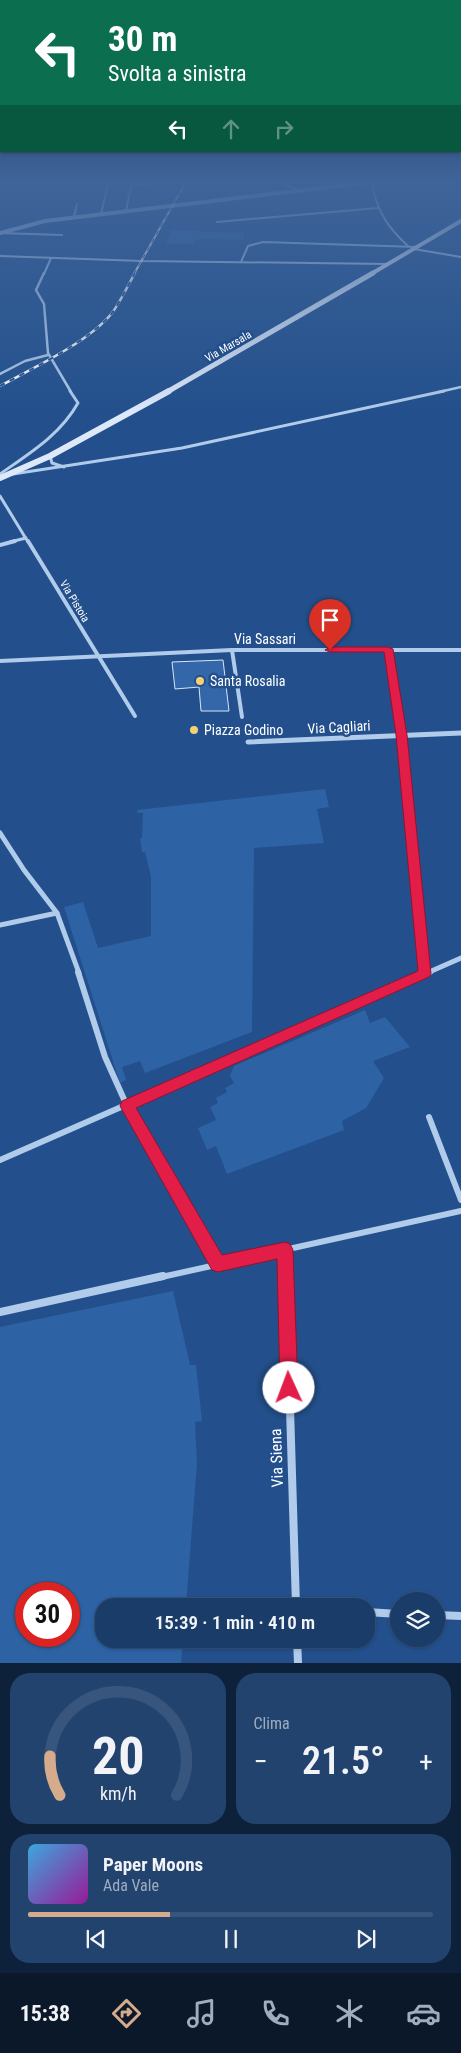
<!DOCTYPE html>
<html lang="it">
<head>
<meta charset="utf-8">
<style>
	:root { --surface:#1a3c69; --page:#23436f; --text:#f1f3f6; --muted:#9fadc0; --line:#38567d; --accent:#d6ab8b }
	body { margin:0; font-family:"Roboto Condensed",sans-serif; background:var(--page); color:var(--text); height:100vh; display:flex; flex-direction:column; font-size:19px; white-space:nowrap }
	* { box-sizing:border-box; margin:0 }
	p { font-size:16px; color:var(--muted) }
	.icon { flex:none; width:28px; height:28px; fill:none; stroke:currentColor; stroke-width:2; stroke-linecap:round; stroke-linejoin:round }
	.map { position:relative; height:1663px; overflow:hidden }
	.drawer { display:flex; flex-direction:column; gap:10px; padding:10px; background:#0e213a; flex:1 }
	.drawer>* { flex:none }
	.top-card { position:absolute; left:0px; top:0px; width:461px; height:152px; box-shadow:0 1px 4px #0004,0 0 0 1px var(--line); background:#0b6e4f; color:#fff; overflow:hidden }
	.controls { position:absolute; left:390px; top:1592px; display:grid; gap:10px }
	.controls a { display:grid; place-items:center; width:55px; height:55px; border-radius:50%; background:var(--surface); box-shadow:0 1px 4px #0004,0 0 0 1px var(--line); font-size:25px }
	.speed { position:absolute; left:15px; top:1582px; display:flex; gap:10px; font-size:25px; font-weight:700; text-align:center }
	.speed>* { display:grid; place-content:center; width:65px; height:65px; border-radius:50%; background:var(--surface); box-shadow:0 1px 4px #0004,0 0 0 1px var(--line); line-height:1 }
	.speed .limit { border:8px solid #d22; background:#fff; color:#111 }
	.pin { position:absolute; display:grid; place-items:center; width:42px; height:42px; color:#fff; margin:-51px -21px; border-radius:50% 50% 50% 0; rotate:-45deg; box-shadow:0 0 5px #0007 }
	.pin .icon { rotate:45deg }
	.me { position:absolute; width:55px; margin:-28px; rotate:358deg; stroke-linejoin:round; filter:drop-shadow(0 0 4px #0008) }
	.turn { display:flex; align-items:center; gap:18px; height:105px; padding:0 25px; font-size:22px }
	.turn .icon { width:65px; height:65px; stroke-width:2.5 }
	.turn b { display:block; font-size:35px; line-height:42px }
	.lanes { display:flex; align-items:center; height:48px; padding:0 25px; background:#0003; justify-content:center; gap:25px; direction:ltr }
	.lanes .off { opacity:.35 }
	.big { font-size:38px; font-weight:600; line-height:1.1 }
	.drawer .widget { flex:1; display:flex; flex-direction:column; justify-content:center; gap:8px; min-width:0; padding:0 18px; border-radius:20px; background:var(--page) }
	.drawer .dial { align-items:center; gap:0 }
	.dial svg { height:130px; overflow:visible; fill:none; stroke:var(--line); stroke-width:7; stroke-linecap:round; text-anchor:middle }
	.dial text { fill:var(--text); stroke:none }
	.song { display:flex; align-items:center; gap:15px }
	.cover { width:60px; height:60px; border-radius:8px; background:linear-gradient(135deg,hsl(200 70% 55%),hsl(300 70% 35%)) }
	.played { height:5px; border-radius:2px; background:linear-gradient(90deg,var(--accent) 35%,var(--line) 35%) }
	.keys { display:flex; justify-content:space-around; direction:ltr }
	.heat { display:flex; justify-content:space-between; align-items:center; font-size:28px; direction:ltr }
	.drawer .tiles { flex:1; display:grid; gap:10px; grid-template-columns:1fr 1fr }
	.widget:last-child { grid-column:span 2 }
	.trip { position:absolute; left:95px; top:1598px; width:280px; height:50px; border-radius:20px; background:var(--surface); box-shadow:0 1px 4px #0004,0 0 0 1px var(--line); font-weight:600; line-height:50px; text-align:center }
	.tab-bar { display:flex; height:80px; justify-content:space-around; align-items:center; background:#0a182a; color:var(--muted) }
	.tab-bar .icon { width:35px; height:35px }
	.tab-bar .active { color:var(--accent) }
	.tab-bar b { font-size:22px; color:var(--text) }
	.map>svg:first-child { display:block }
</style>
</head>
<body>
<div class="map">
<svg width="461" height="1663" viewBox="0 0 461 1663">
	<rect width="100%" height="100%" fill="#23508c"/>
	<g fill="#2d62a4" fill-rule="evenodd">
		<polygon points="171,230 244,233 244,240 196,239 194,244 166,244"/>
		<polygon points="325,789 329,807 317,809 324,843 254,848 252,1032 145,1073 140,1061 122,1067 126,1080 120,1083 64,907 83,902 98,948 151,936 151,877 145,852 142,852 140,838 142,838 143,813 138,813 137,810"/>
		<polygon points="365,1010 370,1023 385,1017 410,1047 373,1061 384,1078 366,1108 342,1121 344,1130 227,1174 216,1146 207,1150 198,1128 216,1120 210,1107 218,1103 216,1098 227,1092 225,1088 234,1083 230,1076 234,1066"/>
		<path d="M 173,1291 L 190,1365 L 196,1365 L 202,1421 L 195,1422 L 197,1463 L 186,1606 L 104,1606 L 104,1639 L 183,1639 L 181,1663 L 0,1663 L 0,1327 ZM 26,1594 L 69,1594 L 69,1636 L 26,1636 Z"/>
	</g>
	<polygon fill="#3367a9" stroke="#d6e5f8" points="223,660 229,711 201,711 199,687 175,689 172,662"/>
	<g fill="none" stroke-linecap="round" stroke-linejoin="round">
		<g stroke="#b1cbeb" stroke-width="2">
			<polyline points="276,180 296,189"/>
			<path d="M 373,180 L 376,183 L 372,186 C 378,212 388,228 408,246"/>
			<polyline points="232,184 265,180"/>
			<polyline points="126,211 131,186 176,180"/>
			<polyline points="101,214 109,180"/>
			<polyline points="74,217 77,204"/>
			<polyline points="217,222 378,208"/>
			<polyline points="0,233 62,235"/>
			<polyline points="414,249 461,257"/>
			<polyline points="0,256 142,261 389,264"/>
			<polyline points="241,262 248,246 263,242 417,247"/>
			<polyline points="44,274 51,258"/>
		</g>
		<g stroke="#b1cbeb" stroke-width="2.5">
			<polyline points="44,273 36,290 44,304 48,353 71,392"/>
			<polyline points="0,374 25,361 48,355"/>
			<polyline points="439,392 461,387"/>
		</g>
		<g stroke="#b1cbeb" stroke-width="3">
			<polyline points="50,456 52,463 64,467"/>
			<path d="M 0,474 C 30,453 60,435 78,403 L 70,391"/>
			<polyline points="13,474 182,448 444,391"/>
			<polyline points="0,496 28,542"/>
			<polyline points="10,542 26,538"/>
		</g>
		<g stroke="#b1cbeb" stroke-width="4">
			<polyline points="28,541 135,716"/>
			<polyline points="0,545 15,541"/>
			<polyline points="388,649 402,732"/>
			<polyline points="232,650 242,717"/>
			<polyline points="0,661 232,650 461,650"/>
		</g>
		<g stroke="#b1cbeb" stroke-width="5">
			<polyline points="401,731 425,973"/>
			<polyline points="248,742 461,733"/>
			<polyline points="0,833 24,870 57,913 79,973"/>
			<polyline points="0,925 57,913"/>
			<polyline points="427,973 461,958"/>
		</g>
		<g stroke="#b1cbeb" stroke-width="6">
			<polyline points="78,972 105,1057 127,1106 218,1264"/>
			<polyline points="425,972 425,974"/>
			<polyline points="429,1117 461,1200"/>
			<polyline points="0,1160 430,972"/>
			<polyline points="285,1249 286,1278"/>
			<polyline points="157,1278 461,1211"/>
		</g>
		<g stroke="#b1cbeb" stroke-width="8">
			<polyline points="286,1276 296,1606"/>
			<polyline points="0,1312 163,1276"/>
			<polyline points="366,1612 399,1614"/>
			<polyline points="436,1615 461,1616"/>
			<polyline points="297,1639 298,1663"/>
		</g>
		<polyline stroke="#b1cbeb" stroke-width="4" points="0,233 45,221 387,180"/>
		<polyline stroke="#dde9f9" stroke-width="4" points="371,274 461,221"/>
		<polyline stroke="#dde9f9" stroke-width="5" points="167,392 373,273"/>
		<polyline stroke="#dde9f9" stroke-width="6" points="0,478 50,456 169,391"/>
		<defs>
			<polyline id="rail-far1" points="134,274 187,180"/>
			<path id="rail" d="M 0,386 C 33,368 89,342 112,313 C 121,301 128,285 135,273"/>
		</defs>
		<use href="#rail-far1" stroke="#fff" stroke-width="2"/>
		<use href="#rail" stroke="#fff" stroke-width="2.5"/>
		<use href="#rail-far1" stroke="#23508c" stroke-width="1" stroke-dasharray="4.5" stroke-linecap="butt"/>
		<use href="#rail" stroke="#23508c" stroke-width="2" stroke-dasharray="5.5" stroke-linecap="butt"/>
	</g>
	<linearGradient id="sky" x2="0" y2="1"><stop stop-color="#132c4d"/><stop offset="0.44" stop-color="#3f6499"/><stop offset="1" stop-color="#3f6499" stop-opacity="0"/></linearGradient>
	<rect width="461" height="412" fill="url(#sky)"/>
	<polygon fill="#e11d48" stroke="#92132f" points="388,647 393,649 407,735 431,974 429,977 136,1108 222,1255 285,1242 290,1244 293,1250 298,1388 295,1395 289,1397 283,1395 280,1388 277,1259 218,1272 212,1270 120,1106 122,1101 418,971 396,735 384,652 330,652 325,650 330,647"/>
	<g fill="#f6d174" stroke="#23508c" stroke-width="2">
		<circle cx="200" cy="681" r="5"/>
		<circle cx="194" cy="730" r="5"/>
	</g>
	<g text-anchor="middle" stroke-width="5" stroke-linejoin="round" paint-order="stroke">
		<g font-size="11" fill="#fff" stroke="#23508c">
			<text transform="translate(228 346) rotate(-30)" y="4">Via Marsala</text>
			<text transform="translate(75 601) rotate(59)" y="4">Via Pistoia</text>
		</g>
		<g font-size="14" fill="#fff" stroke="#23508c">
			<text x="265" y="644">Via Sassari</text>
			<text transform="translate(339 727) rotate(-3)" y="5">Via Cagliari</text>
		</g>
		<g font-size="14" fill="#fff" stroke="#23508c" text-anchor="start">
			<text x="210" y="686">Santa Rosalia</text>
			<text x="204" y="735">Piazza Godino</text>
		</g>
		<g font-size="16" fill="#fff" stroke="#23508c">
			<text transform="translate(276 1458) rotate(-92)" y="6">Via Siena</text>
		</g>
	</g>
</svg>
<div class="controls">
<a><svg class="icon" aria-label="layers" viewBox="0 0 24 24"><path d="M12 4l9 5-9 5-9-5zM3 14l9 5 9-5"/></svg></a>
</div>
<div class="speed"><div class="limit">30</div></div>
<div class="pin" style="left:330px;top:650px;background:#d93025"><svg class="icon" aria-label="arrive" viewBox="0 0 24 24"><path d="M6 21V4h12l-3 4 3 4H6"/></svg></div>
<svg class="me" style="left:289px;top:1388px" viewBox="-20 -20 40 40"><circle r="19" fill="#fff"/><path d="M0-13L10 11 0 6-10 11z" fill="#e11d48"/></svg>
<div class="trip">15:39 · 1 min · 410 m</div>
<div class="top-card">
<div class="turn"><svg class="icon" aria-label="left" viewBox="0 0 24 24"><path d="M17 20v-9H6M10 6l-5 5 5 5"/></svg><div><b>30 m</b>Svolta a sinistra</div></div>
<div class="lanes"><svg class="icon" aria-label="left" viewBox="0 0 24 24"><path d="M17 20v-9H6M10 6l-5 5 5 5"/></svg><svg class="icon off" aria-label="ahead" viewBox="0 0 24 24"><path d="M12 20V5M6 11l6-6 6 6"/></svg><svg class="icon off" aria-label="right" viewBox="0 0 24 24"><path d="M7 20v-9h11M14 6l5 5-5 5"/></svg></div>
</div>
</div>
<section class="drawer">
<div class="tiles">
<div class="widget dial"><svg viewBox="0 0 100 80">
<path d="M14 69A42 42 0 1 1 86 69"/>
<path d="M14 69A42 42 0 0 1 8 45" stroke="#d6ab8b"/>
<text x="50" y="56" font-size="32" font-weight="700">20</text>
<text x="50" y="72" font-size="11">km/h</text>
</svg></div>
<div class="widget"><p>Clima</p>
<div class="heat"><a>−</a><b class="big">21.5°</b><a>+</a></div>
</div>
<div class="widget">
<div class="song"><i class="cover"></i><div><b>Paper Moons</b><p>Ada Vale</p></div></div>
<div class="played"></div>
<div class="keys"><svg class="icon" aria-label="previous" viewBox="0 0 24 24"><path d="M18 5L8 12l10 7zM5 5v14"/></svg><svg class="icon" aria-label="pause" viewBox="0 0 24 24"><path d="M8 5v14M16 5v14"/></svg><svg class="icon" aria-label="next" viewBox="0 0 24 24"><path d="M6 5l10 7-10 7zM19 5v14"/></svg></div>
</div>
</div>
</section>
<nav class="tab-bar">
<b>15:38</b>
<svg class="icon active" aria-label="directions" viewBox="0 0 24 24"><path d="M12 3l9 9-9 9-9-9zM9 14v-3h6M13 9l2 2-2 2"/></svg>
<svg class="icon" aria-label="music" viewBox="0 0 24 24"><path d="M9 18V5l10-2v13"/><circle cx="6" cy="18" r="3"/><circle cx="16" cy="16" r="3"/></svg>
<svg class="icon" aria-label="phone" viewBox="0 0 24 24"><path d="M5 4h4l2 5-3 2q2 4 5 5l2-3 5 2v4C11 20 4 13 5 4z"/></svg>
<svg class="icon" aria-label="climate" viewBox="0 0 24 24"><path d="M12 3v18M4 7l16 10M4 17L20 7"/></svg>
<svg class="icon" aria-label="car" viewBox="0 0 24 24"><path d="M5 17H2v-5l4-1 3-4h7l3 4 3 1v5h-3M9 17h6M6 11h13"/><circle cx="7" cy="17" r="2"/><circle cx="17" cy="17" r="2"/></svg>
</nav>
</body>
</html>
